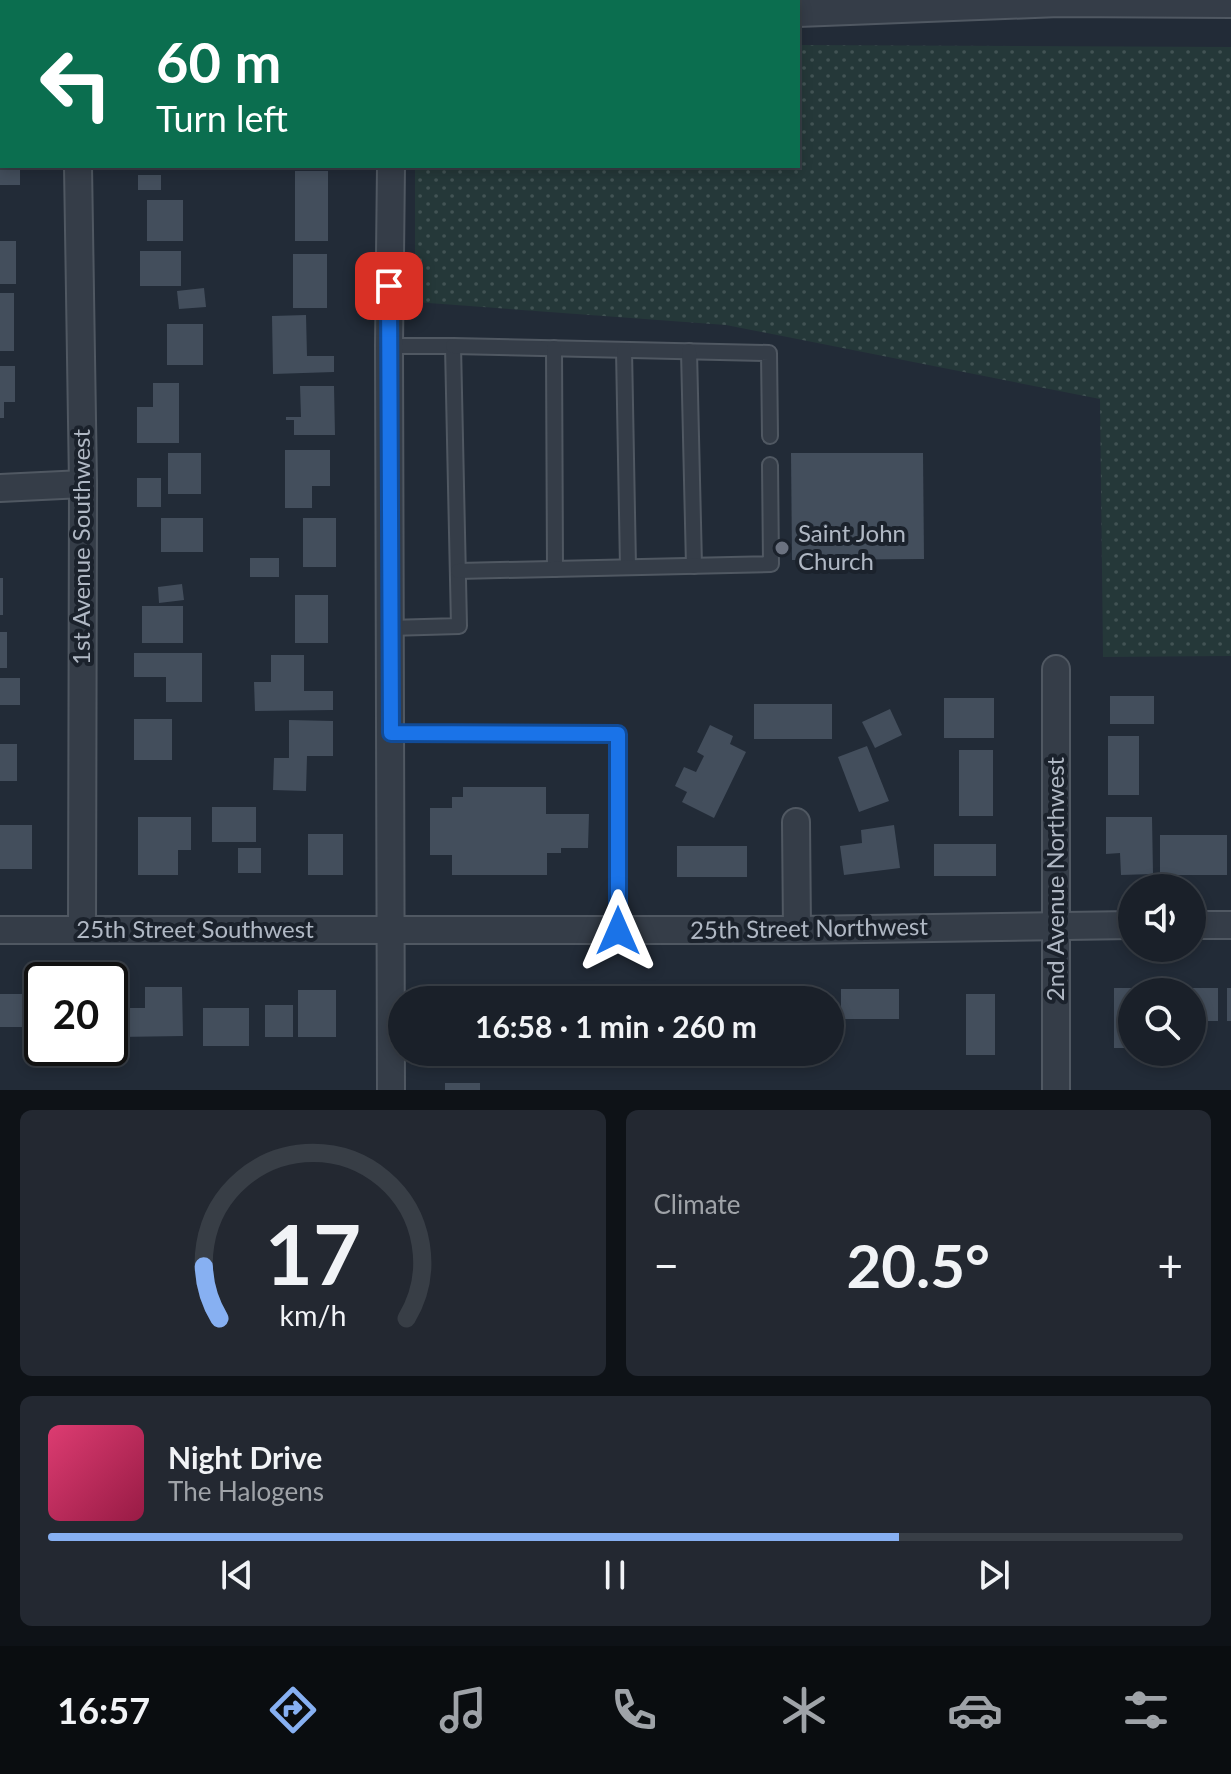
<!DOCTYPE html>
<html lang="en">
<head>
<meta charset="utf-8">
<style>
	:root { --surface:#1a2029; --page:#232831; --text:#f1f3f6; --muted:#9fa3a8; --line:#383e46; --accent:#87b0f2 }
	body { margin:0; font-family:Lato,sans-serif; background:var(--page); color:var(--text); height:100vh; display:flex; flex-direction:column; font-size:30px; white-space:nowrap }
	* { box-sizing:border-box; margin:0 }
	p { font-size:26px; color:var(--muted) }
	.icon { flex:none; width:44px; height:44px; fill:none; stroke:currentColor; stroke-width:2; stroke-linecap:round; stroke-linejoin:round }
	.map { position:relative; height:1090px; overflow:hidden }
	.panel { display:flex; flex-direction:column; gap:20px; padding:20px; background:#0e1217; flex:1 }
	.panel>* { flex:none }
	.top-card { position:absolute; left:0px; top:0px; width:800px; height:168px; box-shadow:0 4px 12px #0003,0 0 0 2px var(--line); background:#0b6e4f; color:#fff; overflow:hidden }
	.tools { position:absolute; left:1118px; top:874px; display:grid; gap:16px }
	.tools a { display:grid; place-items:center; width:88px; height:88px; border-radius:50%; background:var(--surface); box-shadow:0 4px 12px #0003,0 0 0 2px var(--line); font-size:40px }
	.speed { position:absolute; left:24px; top:962px; display:flex; gap:16px; font-size:40px; font-weight:700; text-align:center }
	.speed>* { display:grid; place-content:center; width:104px; height:104px; border-radius:50%; background:var(--surface); box-shadow:0 4px 12px #0003,0 0 0 2px var(--line); line-height:1 }
	.speed .limit { border:4px solid #111; border-radius:12px; background:#fff; color:#111 }
	.pin { position:absolute; display:grid; place-items:center; width:68px; height:68px; color:#fff; margin:-34px; border-radius:16px; box-shadow:0 4px 12px #0006 }
	.me { position:absolute; width:88px; margin:-44px; rotate:0deg; stroke-linejoin:round; filter:drop-shadow(0 0 6px #0008) }
	.turn { display:flex; align-items:center; gap:28px; height:168px; padding:0 24px; font-size:36px }
	.turn .icon { width:104px; height:104px; stroke-width:2.5 }
	.turn b { display:block; font-size:56px; line-height:68px }
	.big { font-size:60px; font-weight:700; line-height:1.1 }
	.panel .tile { flex:1; display:flex; flex-direction:column; justify-content:center; gap:12px; min-width:0; padding:0 28px; border-radius:12px; background:var(--page) }
	.panel .dial { align-items:center; gap:0 }
	.dial svg { height:208px; overflow:visible; fill:none; stroke:var(--line); stroke-width:7; stroke-linecap:round; text-anchor:middle }
	.dial text { fill:var(--text); stroke:none }
	.song { display:flex; align-items:center; gap:24px }
	.cover { width:96px; height:96px; border-radius:12px; background:linear-gradient(135deg,hsl(340 70% 55%),hsl(340 70% 35%)) }
	.played { height:8px; border-radius:4px; background:linear-gradient(90deg,var(--accent) 75%,var(--line) 75%) }
	.keys { display:flex; justify-content:space-around; direction:ltr }
	.heat { display:flex; justify-content:space-between; align-items:center; font-size:44px; direction:ltr }
	.panel .tiles { flex:1; display:grid; gap:20px; grid-template-columns:1fr 1fr }
	.tile:last-child { grid-column:span 2 }
	.trip { position:absolute; left:388px; top:986px; width:456px; height:80px; border-radius:40px; background:var(--surface); box-shadow:0 4px 12px #0003,0 0 0 2px var(--line); font-weight:700; line-height:80px; text-align:center }
	.tab-bar { display:flex; height:128px; justify-content:space-around; align-items:center; background:#0a0d10; color:var(--muted) }
	.tab-bar .icon { width:56px; height:56px }
	.tab-bar .selected { color:var(--accent) }
	.tab-bar b { font-size:36px; color:var(--text) }
	.map>svg:first-child { display:block }
</style>
</head>
<body>
<div class="map">
<svg width="1231" height="1090" viewBox="0 0 1231 1090">
	<defs>
		<pattern id="grass-dots" width="8" height="8" patternUnits="userSpaceOnUse" patternTransform="scale(2)"><rect width="8" height="8" fill="#253839"/><path d="M2 2h.1M6 6h.1" fill="none" stroke="#425354" stroke-width="1.8" stroke-linecap="round"/></pattern>
	</defs>
	<rect width="100%" height="100%" fill="#222b37"/>
	<polygon fill="url(#grass-dots)" points="798,45 1231,47 1231,656 1103,657 1100,399 726,325 415,302 415,166 798,166"/>
	<g fill="#434e5c">
		<rect x="0" y="167" width="20" height="18"/>
		<rect x="295" y="171" width="33" height="70"/>
		<rect x="138" y="175" width="23" height="15"/>
		<rect x="147" y="200" width="36" height="41"/>
		<rect x="0" y="241" width="16" height="43"/>
		<rect x="140" y="251" width="41" height="35"/>
		<rect x="293" y="254" width="34" height="54"/>
		<polygon points="204,288 206,307 179,309 177,291"/>
		<rect x="0" y="293" width="14" height="58"/>
		<polygon points="306,315 307,356 334,356 334,372 273,374 272,316"/>
		<rect x="167" y="324" width="36" height="41"/>
		<polygon points="0,366 15,366 15,402 4,402 4,418 0,418"/>
		<polygon points="153,383 179,383 179,443 137,443 137,407 153,407"/>
		<polygon points="300,386 334,386 335,435 294,435 294,420 286,420 286,417 301,417"/>
		<polygon points="285,450 330,450 330,486 312,486 312,508 285,508"/>
		<rect x="168" y="453" width="33" height="41"/>
		<polygon points="791,453 923,453 924,559 792,560"/>
		<rect x="137" y="478" width="24" height="29"/>
		<rect x="161" y="518" width="42" height="34"/>
		<rect x="303" y="518" width="33" height="49"/>
		<rect x="250" y="558" width="29" height="19"/>
		<rect x="0" y="578" width="3" height="37"/>
		<polygon points="182,584 184,600 159,603 158,587"/>
		<rect x="295" y="595" width="33" height="48"/>
		<rect x="142" y="606" width="41" height="37"/>
		<rect x="0" y="632" width="7" height="36"/>
		<polygon points="134,653 202,653 202,702 166,702 166,677 134,677"/>
		<polygon points="271,655 304,655 304,691 333,691 333,710 255,711 254,682 271,682"/>
		<rect x="0" y="678" width="20" height="27"/>
		<rect x="1110" y="696" width="44" height="28"/>
		<rect x="944" y="698" width="50" height="40"/>
		<rect x="754" y="704" width="78" height="35"/>
		<polygon points="890,709 902,735 875,748 862,722"/>
		<rect x="134" y="719" width="38" height="41"/>
		<polygon points="289,720 333,721 333,756 307,756 306,791 273,790 274,758 289,758"/>
		<polygon points="710,725 733,736 730,744 746,752 714,818 682,802 687,792 675,786 684,767 696,772 704,756 697,752"/>
		<rect x="1108" y="736" width="31" height="59"/>
		<rect x="0" y="744" width="17" height="37"/>
		<polygon points="867,746 889,801 859,812 838,757"/>
		<rect x="959" y="750" width="34" height="66"/>
		<polygon points="463,787 546,787 546,814 589,814 588,848 561,848 561,853 547,853 547,875 452,875 452,855 430,855 430,808 452,808 452,797 463,797"/>
		<rect x="212" y="807" width="44" height="35"/>
		<polygon points="138,817 191,817 191,850 178,850 178,875 138,875"/>
		<polygon points="1106,817 1152,817 1153,874 1121,875 1120,853 1106,854"/>
		<rect x="0" y="825" width="32" height="44"/>
		<polygon points="894,825 900,868 844,875 840,846 862,843 861,830"/>
		<rect x="308" y="834" width="35" height="41"/>
		<rect x="1160" y="835" width="67" height="40"/>
		<rect x="934" y="844" width="62" height="32"/>
		<rect x="677" y="846" width="70" height="31"/>
		<rect x="238" y="848" width="23" height="25"/>
		<polygon points="145,987 182,987 183,1036 119,1037 119,1008 145,1008"/>
		<polygon points="1114,988 1145,988 1145,992 1132,992 1132,1048 1114,1048"/>
		<polygon points="1162,988 1218,988 1218,1021 1192,1021 1192,992 1162,992"/>
		<rect x="1227" y="988" width="4" height="33"/>
		<rect x="841" y="989" width="58" height="30"/>
		<rect x="298" y="990" width="38" height="47"/>
		<rect x="505" y="990" width="59" height="10"/>
		<rect x="576" y="990" width="55" height="10"/>
		<rect x="703" y="991" width="58" height="9"/>
		<polygon points="827,993 827,1000 771,1000 771,995"/>
		<rect x="0" y="994" width="40" height="33"/>
		<rect x="443" y="994" width="31" height="6"/>
		<rect x="966" y="994" width="29" height="61"/>
		<rect x="640" y="996" width="53" height="4"/>
		<rect x="265" y="1005" width="28" height="32"/>
		<rect x="203" y="1008" width="46" height="38"/>
		<rect x="445" y="1083" width="35" height="7"/>
	</g>
	<g fill="none" stroke-linecap="round" stroke-linejoin="round">
		<defs>
			<g id="service">
				<polyline points="389,346 453,346 459,626 389,628"/>
				<polyline points="453,346 769,353 770,436"/>
				<polyline points="554,348 555,569"/>
				<polyline points="624,350 628,567"/>
				<polyline points="689,351 694,566"/>
				<polyline points="458,571 771,564 770,465"/>
				<polyline points="391,733 618,734 618,931"/>
			</g>
			<g id="minor">
				<polyline points="76,2 76,0"/>
				<polyline points="392,2 392,0"/>
				<polyline points="798,13 1059,3 1231,4"/>
				<polyline points="78,166 83,484 82,929"/>
				<polyline points="391,166 389,346 391,1090"/>
				<polyline points="0,488 83,484"/>
				<polyline points="796,822 797,930"/>
				<polyline points="1192,925 1231,925"/>
				<polyline points="0,930 797,930 1132,925"/>
				<polyline points="1056,1090 1056,669"/>
			</g>
		</defs>
		<use href="#service" stroke="#505862" stroke-width="18"/>
		<use href="#minor" stroke="#505862" stroke-width="30"/>
		<use href="#service" stroke="#353d48" stroke-width="14"/>
		<use href="#minor" stroke="#353d48" stroke-width="26"/>
	</g>
	<g fill="none" stroke-linecap="round" stroke-linejoin="round">
		<defs>
			<polyline id="route" points="389,286 391,733 618,734 618,931"/>
		</defs>
		<use href="#route" stroke="#114b97" stroke-width="20"/>
		<use href="#route" stroke="#1a73e8" stroke-width="14"/>
	</g>
	<circle fill="#6b7280" stroke="#1b222c" stroke-width="3" cx="782" cy="548" r="8"/>
	<g text-anchor="middle" stroke-width="8" stroke-linejoin="round" paint-order="stroke">
		<g font-size="24" fill="#b0b8c4" stroke="#1b222c" text-anchor="start">
			<text x="798" y="542">Saint John<tspan x="798" dy="28">Church</tspan></text>
		</g>
		<g font-size="24" fill="#b0b8c4" stroke="#1b222c">
			<text transform="translate(82 547) rotate(-90)" y="8">1st Avenue Southwest</text>
			<text transform="translate(1056 879) rotate(-90)" y="8">2nd Avenue Northwest</text>
			<text transform="translate(809 929) rotate(-1)" y="8">25th Street Northwest</text>
			<text x="195" y="938">25th Street Southwest</text>
		</g>
	</g>
</svg>
<div class="tools">
<a><svg class="icon" aria-label="sound" viewBox="0 0 24 24"><path d="M4 9h4l5-4v14l-5-4H4zM17 9q2 3 0 6"/></svg></a>
<a><svg class="icon" aria-label="search" viewBox="0 0 24 24"><circle cx="10" cy="10" r="6"/><path d="M15 15l6 6"/></svg></a>
</div>
<div class="speed"><div class="limit">20</div></div>
<div class="pin" style="left:389px;top:286px;background:#d93025"><svg class="icon" aria-label="arrive" viewBox="0 0 24 24"><path d="M6 21V4h12l-3 4 3 4H6"/></svg></div>
<svg class="me" style="left:618px;top:931px" viewBox="-20 -20 40 40"><path d="M0-17L14 15 0 8-14 15z" fill="#1a73e8" stroke="#fff" stroke-width="4"/></svg>
<div class="trip">16:58 · 1 min · 260 m</div>
<div class="top-card">
<div class="turn"><svg class="icon" aria-label="left" viewBox="0 0 24 24"><path d="M17 20v-9H6M10 6l-5 5 5 5"/></svg><div><b>60 m</b>Turn left</div></div>
</div>
</div>
<section class="panel">
<div class="tiles">
<div class="tile dial"><svg viewBox="0 0 100 80">
<path d="M14 69A42 42 0 1 1 86 69"/>
<path d="M14 69A42 42 0 0 1 8 49" stroke="#87b0f2"/>
<text x="50" y="56" font-size="32" font-weight="700">17</text>
<text x="50" y="72" font-size="11">km/h</text>
</svg></div>
<div class="tile"><p>Climate</p>
<div class="heat"><a>−</a><b class="big">20.5°</b><a>+</a></div>
</div>
<div class="tile">
<div class="song"><i class="cover"></i><div><b>Night Drive</b><p>The Halogens</p></div></div>
<div class="played"></div>
<div class="keys"><svg class="icon" aria-label="previous" viewBox="0 0 24 24"><path d="M18 5L8 12l10 7zM5 5v14"/></svg><svg class="icon" aria-label="pause" viewBox="0 0 24 24"><path d="M8 5v14M16 5v14"/></svg><svg class="icon" aria-label="next" viewBox="0 0 24 24"><path d="M6 5l10 7-10 7zM19 5v14"/></svg></div>
</div>
</div>
</section>
<nav class="tab-bar">
<b>16:57</b>
<svg class="icon selected" aria-label="directions" viewBox="0 0 24 24"><path d="M12 3l9 9-9 9-9-9zM9 14v-3h6M13 9l2 2-2 2"/></svg>
<svg class="icon" aria-label="music" viewBox="0 0 24 24"><path d="M9 18V5l10-2v13"/><circle cx="6" cy="18" r="3"/><circle cx="16" cy="16" r="3"/></svg>
<svg class="icon" aria-label="phone" viewBox="0 0 24 24"><path d="M5 4h4l2 5-3 2q2 4 5 5l2-3 5 2v4C11 20 4 13 5 4z"/></svg>
<svg class="icon" aria-label="climate" viewBox="0 0 24 24"><path d="M12 3v18M4 7l16 10M4 17L20 7"/></svg>
<svg class="icon" aria-label="car" viewBox="0 0 24 24"><path d="M5 17H2v-5l4-1 3-4h7l3 4 3 1v5h-3M9 17h6M6 11h13"/><circle cx="7" cy="17" r="2"/><circle cx="17" cy="17" r="2"/></svg>
<svg class="icon" aria-label="filters" viewBox="0 0 24 24"><path d="M4 7h16M4 17h16"/><circle cx="9" cy="7" r="2"/><circle cx="15" cy="17" r="2"/></svg>
</nav>
</body>
</html>
